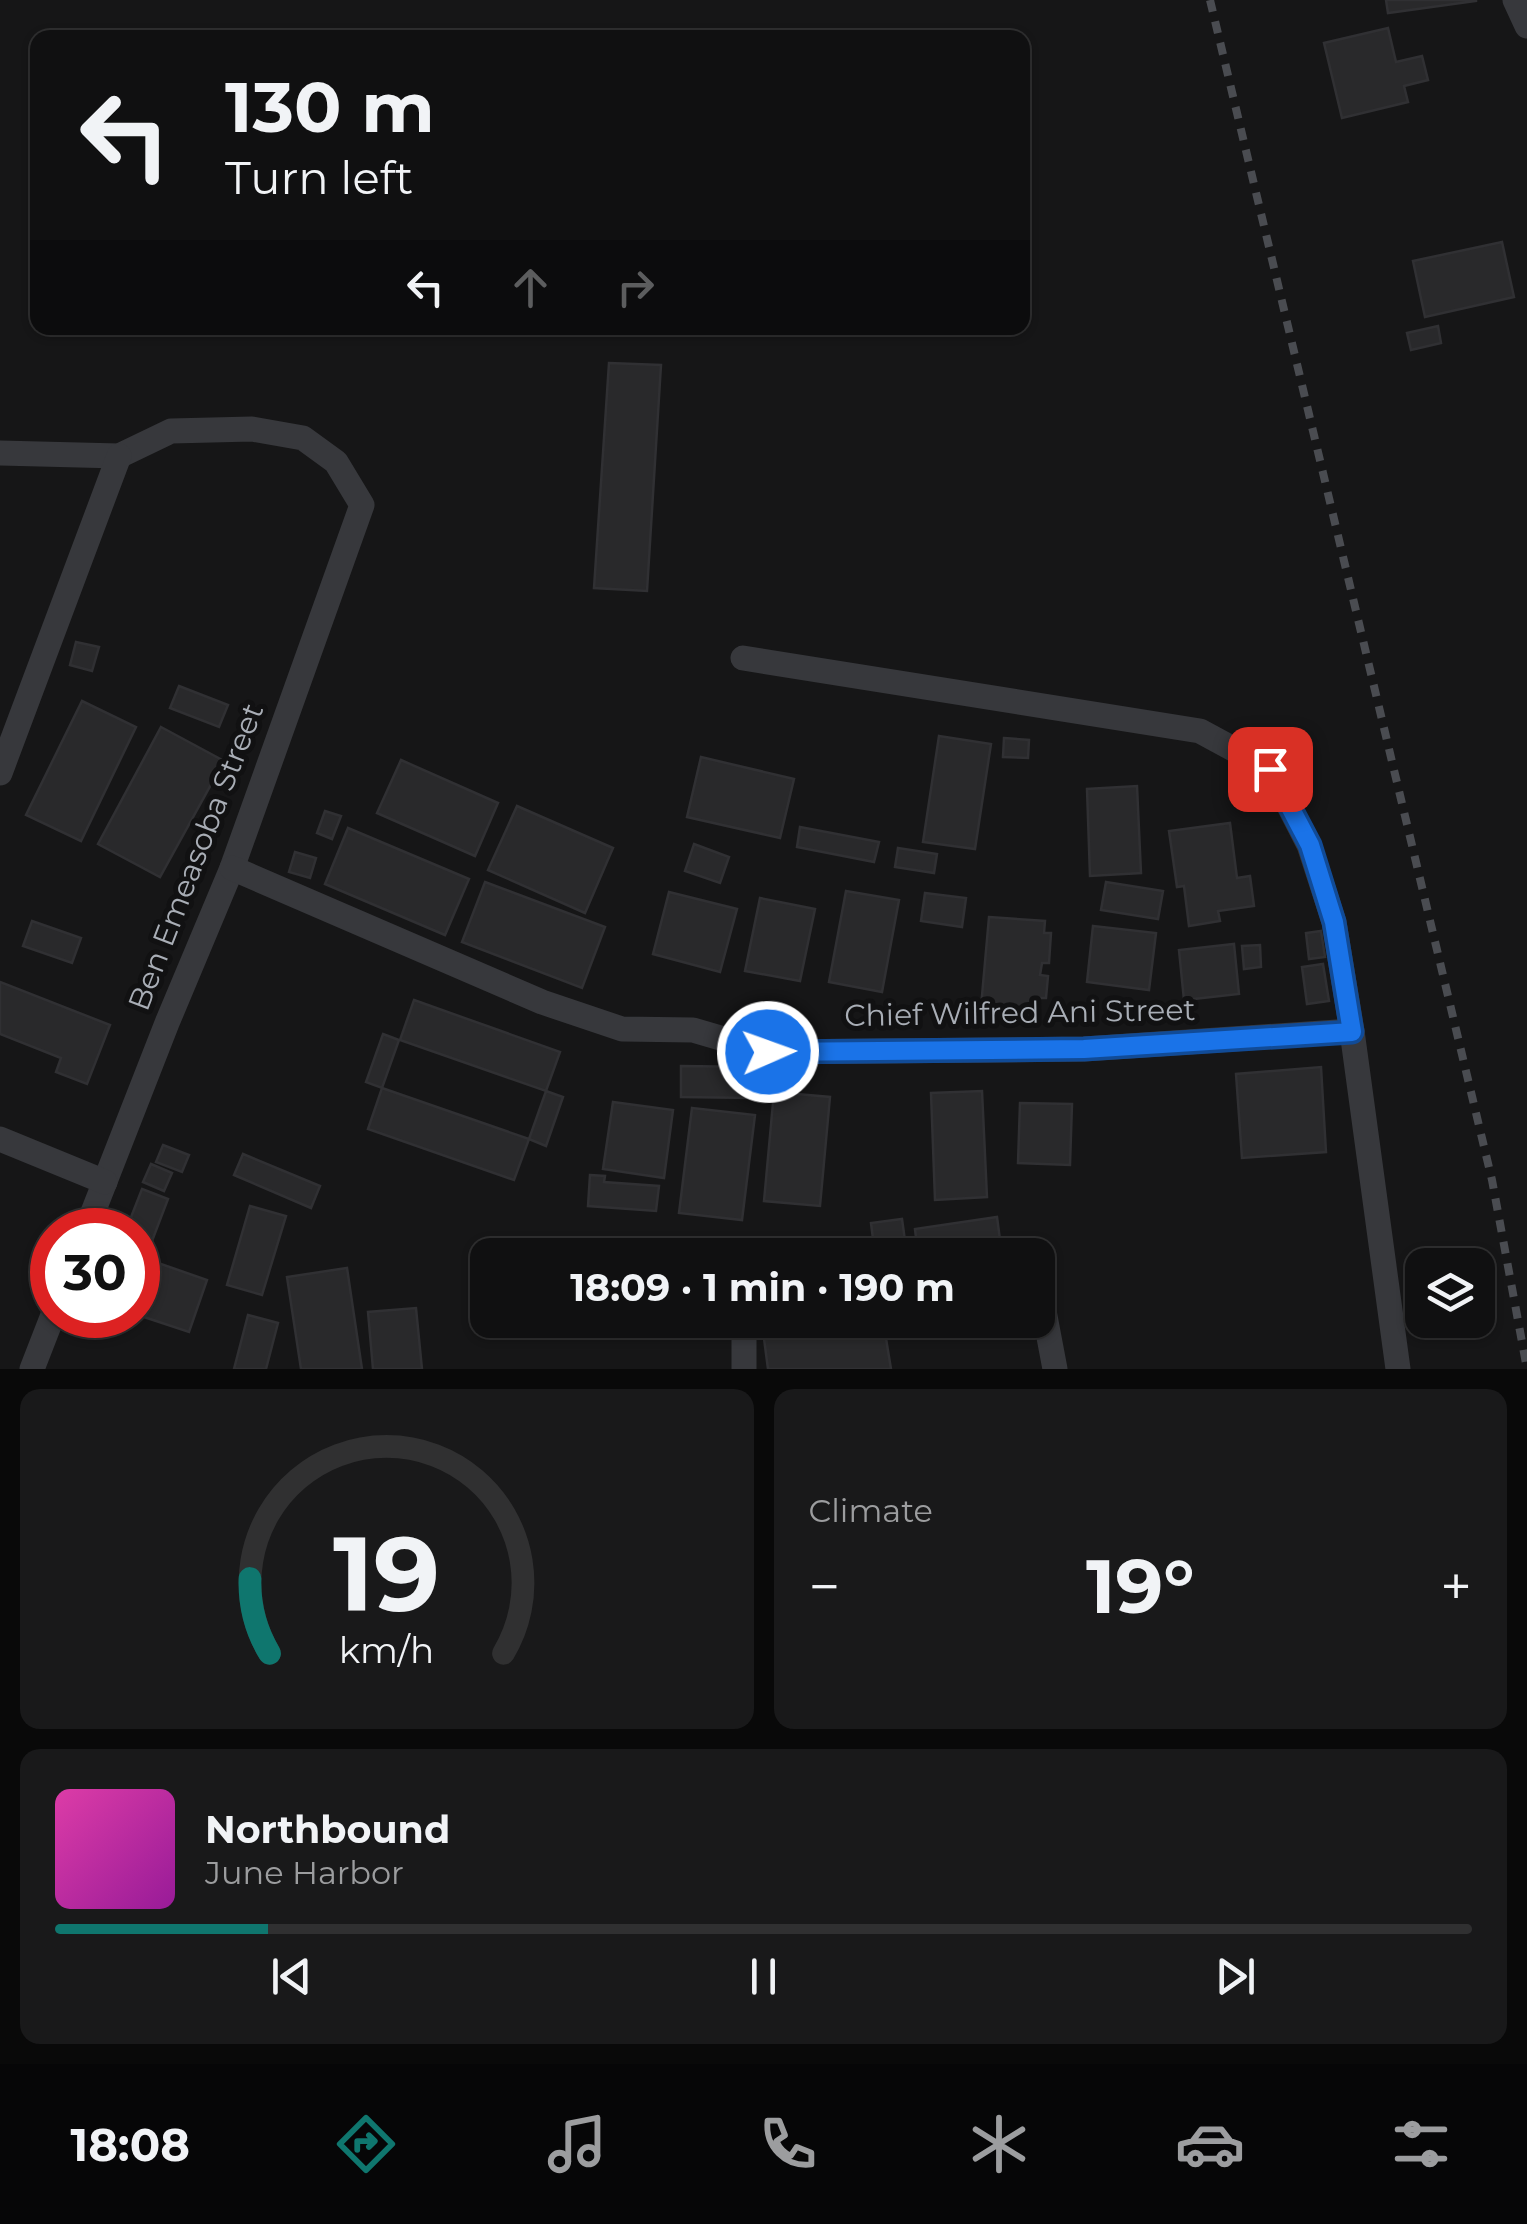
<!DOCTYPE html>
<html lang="en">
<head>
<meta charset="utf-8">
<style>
	:root { --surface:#101011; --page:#19191a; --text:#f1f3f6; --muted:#9c9d9f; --line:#303031; --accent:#0f766e }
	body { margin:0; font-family:Montserrat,sans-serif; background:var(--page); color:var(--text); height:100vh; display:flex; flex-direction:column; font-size:38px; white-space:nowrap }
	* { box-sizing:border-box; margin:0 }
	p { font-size:32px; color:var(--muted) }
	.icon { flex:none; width:55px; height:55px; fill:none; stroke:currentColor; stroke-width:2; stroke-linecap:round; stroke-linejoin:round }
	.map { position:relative; height:1369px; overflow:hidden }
	.drawer { display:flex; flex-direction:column; gap:20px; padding:20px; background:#090909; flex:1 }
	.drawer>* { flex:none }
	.hud { position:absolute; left:30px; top:30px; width:1000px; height:305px; border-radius:20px; box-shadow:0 2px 8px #0004,0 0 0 2px var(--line); background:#101011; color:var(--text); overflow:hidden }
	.buttons { position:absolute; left:1405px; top:1248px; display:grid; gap:20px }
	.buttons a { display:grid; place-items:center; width:90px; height:90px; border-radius:20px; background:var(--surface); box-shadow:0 2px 8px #0004,0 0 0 2px var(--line); font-size:50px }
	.speed { position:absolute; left:30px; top:1208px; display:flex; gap:20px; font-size:50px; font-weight:700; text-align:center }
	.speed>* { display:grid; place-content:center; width:130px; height:130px; border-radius:50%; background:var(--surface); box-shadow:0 2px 8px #0004,0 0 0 2px var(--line); line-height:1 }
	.speed .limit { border:15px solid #d22; background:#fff; color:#111 }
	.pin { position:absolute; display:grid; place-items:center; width:85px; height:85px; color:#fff; margin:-42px; border-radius:20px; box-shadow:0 5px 15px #0006 }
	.me { position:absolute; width:110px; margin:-55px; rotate:88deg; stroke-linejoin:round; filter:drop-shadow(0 0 8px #0008) }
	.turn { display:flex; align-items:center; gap:35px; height:210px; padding:0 30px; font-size:45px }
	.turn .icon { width:130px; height:130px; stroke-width:2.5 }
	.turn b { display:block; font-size:70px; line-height:85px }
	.lanes { display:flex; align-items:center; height:95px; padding:0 30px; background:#0003; justify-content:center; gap:50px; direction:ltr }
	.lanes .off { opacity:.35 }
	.big { font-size:75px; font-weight:700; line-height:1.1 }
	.drawer .tile { flex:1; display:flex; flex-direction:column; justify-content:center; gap:15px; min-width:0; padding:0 35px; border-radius:20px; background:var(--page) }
	.drawer .dial { align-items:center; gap:0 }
	.dial svg { height:260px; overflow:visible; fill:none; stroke:var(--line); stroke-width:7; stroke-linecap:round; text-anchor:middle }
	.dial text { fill:var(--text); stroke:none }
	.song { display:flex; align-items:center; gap:30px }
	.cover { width:120px; height:120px; border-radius:15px; background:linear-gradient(135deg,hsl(320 70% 55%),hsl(300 70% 35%)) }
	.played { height:10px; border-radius:5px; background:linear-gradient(90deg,var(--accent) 15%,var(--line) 15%) }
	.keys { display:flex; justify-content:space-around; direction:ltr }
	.heat { display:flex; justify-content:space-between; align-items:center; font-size:55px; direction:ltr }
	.drawer .tiles { flex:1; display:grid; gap:20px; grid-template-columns:1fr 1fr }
	.tile:last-child { grid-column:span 2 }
	.trip { position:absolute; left:470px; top:1238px; width:585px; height:100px; border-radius:20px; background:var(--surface); box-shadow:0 2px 8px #0004,0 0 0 2px var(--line); font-weight:700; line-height:100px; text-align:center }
	.tabs { display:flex; height:160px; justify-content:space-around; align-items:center; background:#060607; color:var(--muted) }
	.tabs .icon { width:70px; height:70px }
	.tabs .active { color:var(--accent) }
	.tabs b { font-size:45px; color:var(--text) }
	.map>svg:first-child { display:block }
</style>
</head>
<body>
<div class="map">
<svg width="1527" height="1369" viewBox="0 0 1527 1369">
	<rect width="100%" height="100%" fill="#161617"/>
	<g fill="#29292b" stroke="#303033" stroke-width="2.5">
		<polygon points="1386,0 1476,0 1476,1 1388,13"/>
		<polygon points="1388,28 1396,62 1422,56 1428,80 1404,86 1408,102 1342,118 1324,43"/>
		<polygon points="1502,242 1514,297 1425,317 1413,261"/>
		<polygon points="1438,326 1441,343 1411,350 1407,333"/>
		<polygon points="609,363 661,365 647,591 594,588"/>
		<polygon points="76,642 99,647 92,671 70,665"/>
		<polygon points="179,686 228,705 219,727 170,708"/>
		<polygon points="82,701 136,727 81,841 26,815"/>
		<polygon points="161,727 224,761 160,877 98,844"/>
		<polygon points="939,736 991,744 975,849 923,842"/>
		<polygon points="1004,738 1029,740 1028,758 1003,757"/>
		<polygon points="701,757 794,779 780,838 687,817"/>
		<polygon points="401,760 498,803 475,856 377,813"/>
		<polygon points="1137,786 1141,873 1090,876 1087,789"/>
		<polygon points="517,806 613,848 585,913 488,870"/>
		<polygon points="325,811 341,816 332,839 317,833"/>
		<polygon points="1230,823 1237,878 1250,876 1254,906 1218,911 1220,921 1189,926 1184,886 1177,887 1169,831"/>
		<polygon points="800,827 879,842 874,862 797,847"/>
		<polygon points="348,828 469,879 445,935 325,884"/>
		<polygon points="694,844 729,857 720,883 685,871"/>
		<polygon points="898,848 937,854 934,873 895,867"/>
		<polygon points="295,852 316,858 310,878 289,872"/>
		<polygon points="485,882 605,927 582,988 462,942"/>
		<polygon points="1106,882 1163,891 1158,919 1101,910"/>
		<polygon points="846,891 899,900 882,992 829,982"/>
		<polygon points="669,892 737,909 720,972 653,954"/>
		<polygon points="925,893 966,898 962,927 921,921"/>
		<polygon points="760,898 815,909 800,981 745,971"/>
		<polygon points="989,917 1045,921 1044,933 1051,933 1049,963 1042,963 1040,975 1048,976 1046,998 1038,998 1037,1011 981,1007"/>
		<polygon points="32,921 81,938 72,963 23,946"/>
		<polygon points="1093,926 1156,933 1149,990 1087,982"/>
		<polygon points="1321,931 1325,957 1309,959 1306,933"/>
		<polygon points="1234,944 1239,994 1184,1000 1179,950"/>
		<polygon points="1260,945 1261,967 1244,969 1242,946"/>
		<polygon points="1323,964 1329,1001 1307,1004 1302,967"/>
		<polygon points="0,982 110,1025 87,1084 56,1072 61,1058 0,1034"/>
		<polygon points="414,1000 560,1052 546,1091 400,1040"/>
		<polygon points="383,1034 399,1040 382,1088 366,1082"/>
		<polygon points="681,1066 756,1067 755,1098 681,1097"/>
		<polygon points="1321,1067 1326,1152 1242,1158 1236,1074"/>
		<polygon points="382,1088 529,1139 514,1180 368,1129"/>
		<polygon points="546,1091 563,1097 546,1146 529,1139"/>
		<polygon points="982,1091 987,1197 935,1200 931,1093"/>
		<polygon points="774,1092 830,1097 820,1206 764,1201"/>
		<polygon points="613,1102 673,1110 664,1178 603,1169"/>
		<polygon points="1020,1103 1072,1104 1070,1165 1018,1163"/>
		<polygon points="692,1108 755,1115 742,1220 679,1213"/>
		<polygon points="163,1145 189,1155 182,1172 156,1162"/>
		<polygon points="243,1154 320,1186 311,1208 234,1175"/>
		<polygon points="151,1164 172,1173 164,1191 143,1182"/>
		<polygon points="590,1175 605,1176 604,1182 659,1186 656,1211 588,1206"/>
		<polygon points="142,1189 168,1199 149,1249 138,1245 138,1230 126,1230"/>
		<polygon points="250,1206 286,1216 262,1295 227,1285"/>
		<polygon points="997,1217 1002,1255 918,1255 915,1229"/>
		<polygon points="902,1219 907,1255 875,1255 871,1223"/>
		<polygon points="138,1256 207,1280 189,1332 138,1315"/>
		<polygon points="347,1268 362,1369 301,1369 287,1277"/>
		<polygon points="416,1308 422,1369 373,1369 368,1312"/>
		<polygon points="248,1315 278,1323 266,1369 234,1369"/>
		<polygon points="839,1320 883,1320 891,1369 768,1369 763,1331"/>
	</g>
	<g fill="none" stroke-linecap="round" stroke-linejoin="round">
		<g stroke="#37383c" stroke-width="25">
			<polyline points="1515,0 1527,26"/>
			<polyline points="0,453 119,456 171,431 252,429 303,438 336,462 362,505 232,868 167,1023 86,1230"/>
			<polyline points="743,658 1200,731 1270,769 1309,845 1334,922 1352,1031 1398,1369"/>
			<polyline points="0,773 119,456"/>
			<polyline points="232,868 542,1002 622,1029 693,1030 768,1052 1084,1049 1352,1031"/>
			<polyline points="0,1139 105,1182"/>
			<polyline points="745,1255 745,1252"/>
			<polyline points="1038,1279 1055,1369"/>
			<polyline points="32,1369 53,1315"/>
			<polyline points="744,1369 744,1320"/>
		</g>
		<polyline stroke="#4a4c51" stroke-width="8" stroke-dasharray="12 10" stroke-linecap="butt" points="1210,0 1492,1180 1527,1369"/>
	</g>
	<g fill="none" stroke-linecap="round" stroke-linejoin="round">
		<defs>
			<polyline id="route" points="768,1052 1084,1049 1352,1032 1334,922 1310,845 1270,769"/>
		</defs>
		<use href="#route" stroke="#114b97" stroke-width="25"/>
		<use href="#route" stroke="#1a73e8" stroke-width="18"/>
	</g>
	<g text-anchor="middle" stroke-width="10" stroke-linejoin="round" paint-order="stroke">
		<g font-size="30" fill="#a9aeb6" stroke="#111112">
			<text transform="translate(196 857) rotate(-69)" y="10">Ben Emeasoba Street</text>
			<text transform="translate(1020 1013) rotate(-1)" y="10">Chief Wilfred Ani Street</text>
		</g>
	</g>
</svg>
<div class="buttons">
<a><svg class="icon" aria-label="layers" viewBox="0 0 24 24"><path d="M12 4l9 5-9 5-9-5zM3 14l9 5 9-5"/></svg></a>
</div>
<div class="speed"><div class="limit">30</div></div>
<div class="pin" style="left:1270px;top:769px;background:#d93025"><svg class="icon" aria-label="arrive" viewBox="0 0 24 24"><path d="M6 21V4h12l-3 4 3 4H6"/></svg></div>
<svg class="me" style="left:768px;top:1052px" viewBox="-20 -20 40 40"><circle r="17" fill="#1a73e8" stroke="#fff" stroke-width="3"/><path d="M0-11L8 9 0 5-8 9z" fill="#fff"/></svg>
<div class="trip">18:09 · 1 min · 190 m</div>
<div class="hud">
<div class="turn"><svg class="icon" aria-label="left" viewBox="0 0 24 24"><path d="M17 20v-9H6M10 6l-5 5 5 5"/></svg><div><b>130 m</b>Turn left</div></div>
<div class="lanes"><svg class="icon" aria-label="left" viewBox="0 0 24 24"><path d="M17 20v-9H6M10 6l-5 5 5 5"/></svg><svg class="icon off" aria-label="ahead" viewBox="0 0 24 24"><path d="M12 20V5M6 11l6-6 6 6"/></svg><svg class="icon off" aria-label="right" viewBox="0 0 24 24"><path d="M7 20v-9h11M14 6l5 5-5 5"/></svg></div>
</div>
</div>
<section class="drawer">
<div class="tiles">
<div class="tile dial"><svg viewBox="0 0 100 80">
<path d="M14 69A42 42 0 1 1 86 69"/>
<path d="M14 69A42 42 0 0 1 8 46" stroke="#0f766e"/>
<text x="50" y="56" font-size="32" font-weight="700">19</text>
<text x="50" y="72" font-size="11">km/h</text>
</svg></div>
<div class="tile"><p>Climate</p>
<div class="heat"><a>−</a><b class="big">19°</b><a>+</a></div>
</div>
<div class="tile">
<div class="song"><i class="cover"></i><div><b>Northbound</b><p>June Harbor</p></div></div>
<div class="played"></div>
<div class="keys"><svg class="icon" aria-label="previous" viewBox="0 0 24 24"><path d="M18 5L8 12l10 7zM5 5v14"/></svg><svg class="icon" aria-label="pause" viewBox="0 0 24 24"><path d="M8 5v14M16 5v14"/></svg><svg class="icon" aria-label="next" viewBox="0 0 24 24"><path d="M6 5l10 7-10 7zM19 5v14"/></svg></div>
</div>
</div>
</section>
<nav class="tabs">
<b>18:08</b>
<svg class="icon active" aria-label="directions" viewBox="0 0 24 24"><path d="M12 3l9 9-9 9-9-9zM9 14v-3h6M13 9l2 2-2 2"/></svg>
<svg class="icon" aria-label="music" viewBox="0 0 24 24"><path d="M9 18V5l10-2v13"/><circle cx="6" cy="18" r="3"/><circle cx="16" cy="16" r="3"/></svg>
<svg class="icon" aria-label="phone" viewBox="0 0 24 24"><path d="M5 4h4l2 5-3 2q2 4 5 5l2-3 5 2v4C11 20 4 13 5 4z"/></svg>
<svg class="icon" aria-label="climate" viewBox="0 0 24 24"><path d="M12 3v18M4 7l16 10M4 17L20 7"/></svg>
<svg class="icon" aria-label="car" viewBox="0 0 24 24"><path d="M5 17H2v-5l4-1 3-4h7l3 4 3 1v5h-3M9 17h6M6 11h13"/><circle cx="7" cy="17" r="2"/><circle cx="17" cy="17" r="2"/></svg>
<svg class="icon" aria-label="filters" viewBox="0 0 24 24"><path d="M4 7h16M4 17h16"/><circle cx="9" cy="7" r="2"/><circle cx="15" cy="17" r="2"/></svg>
</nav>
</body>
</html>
